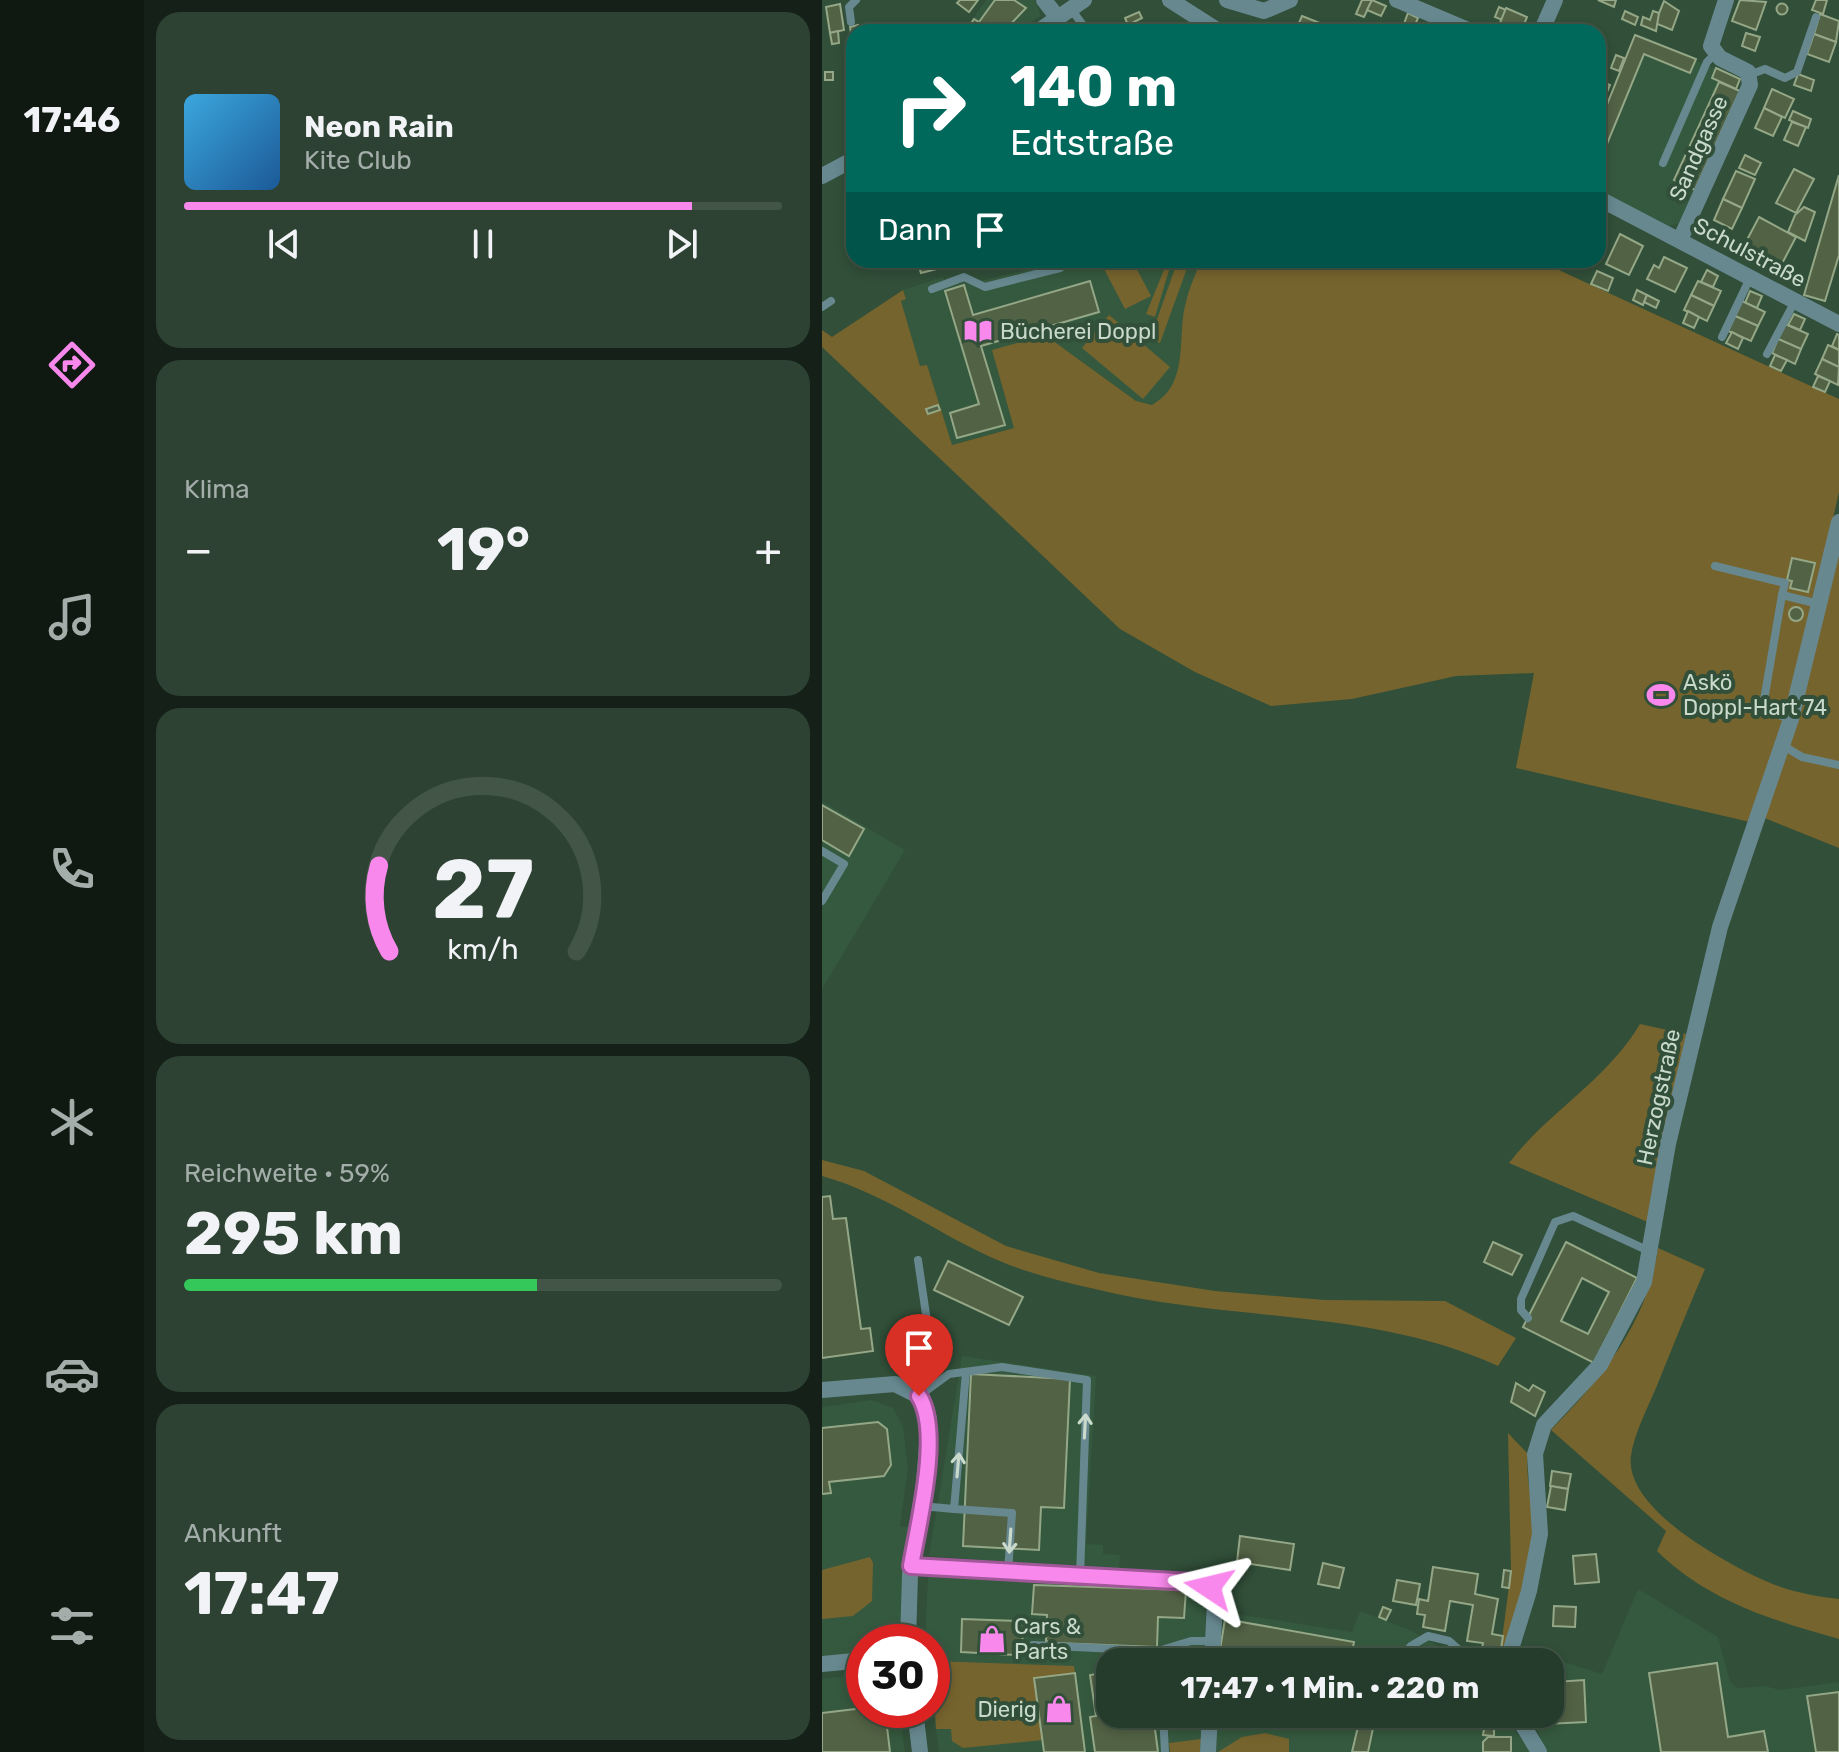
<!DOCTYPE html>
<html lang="de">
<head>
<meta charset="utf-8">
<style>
	:root { --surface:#253b2b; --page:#2d4233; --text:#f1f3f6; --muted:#a3ada9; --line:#425547; --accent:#f888eb }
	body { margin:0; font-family:Rubik,sans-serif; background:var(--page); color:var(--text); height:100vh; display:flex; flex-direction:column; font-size:30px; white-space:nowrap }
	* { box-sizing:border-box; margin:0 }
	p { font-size:26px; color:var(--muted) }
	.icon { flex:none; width:44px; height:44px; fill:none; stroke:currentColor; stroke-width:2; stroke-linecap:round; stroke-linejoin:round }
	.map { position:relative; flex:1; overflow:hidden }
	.details { display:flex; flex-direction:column; gap:12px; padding:12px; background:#142018; width:678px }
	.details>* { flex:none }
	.hud { position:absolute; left:24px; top:24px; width:760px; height:244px; border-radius:24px; box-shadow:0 4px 12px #0003,0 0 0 2px var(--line); background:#00695c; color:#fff; overflow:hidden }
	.speed { position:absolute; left:24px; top:1624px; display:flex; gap:16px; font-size:40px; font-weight:700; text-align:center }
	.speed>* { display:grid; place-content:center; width:104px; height:104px; border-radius:50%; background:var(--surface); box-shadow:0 4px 12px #0003,0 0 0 2px var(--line); line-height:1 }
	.speed .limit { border:12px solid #d22; background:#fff; color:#111 }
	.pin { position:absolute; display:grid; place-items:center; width:68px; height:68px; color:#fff; margin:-82px -34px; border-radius:50% 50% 50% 0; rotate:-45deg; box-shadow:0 0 8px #0007 }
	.pin .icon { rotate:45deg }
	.me { position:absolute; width:88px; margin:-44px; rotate:280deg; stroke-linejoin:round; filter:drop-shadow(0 0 6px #0008) }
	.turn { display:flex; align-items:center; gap:28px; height:168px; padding:0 32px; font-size:36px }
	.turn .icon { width:104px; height:104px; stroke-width:2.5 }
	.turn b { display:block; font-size:56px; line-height:68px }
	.then { display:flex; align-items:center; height:76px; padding:0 32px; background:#0003; gap:16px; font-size:30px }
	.big { font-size:60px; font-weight:700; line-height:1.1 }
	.details .card { flex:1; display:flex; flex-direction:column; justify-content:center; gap:12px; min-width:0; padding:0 28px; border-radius:24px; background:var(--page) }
	.details .dial { align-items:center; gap:0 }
	.dial svg { height:208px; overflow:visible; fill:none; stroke:var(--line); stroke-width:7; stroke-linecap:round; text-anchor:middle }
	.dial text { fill:var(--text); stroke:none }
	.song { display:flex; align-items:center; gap:24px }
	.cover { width:96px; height:96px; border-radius:12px; background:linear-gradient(135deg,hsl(200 70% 55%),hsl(210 70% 35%)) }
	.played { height:8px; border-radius:4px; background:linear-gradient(90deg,var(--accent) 85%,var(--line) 85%) }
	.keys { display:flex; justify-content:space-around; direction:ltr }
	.heat { display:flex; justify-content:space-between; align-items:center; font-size:44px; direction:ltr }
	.charge { height:12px; border-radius:6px; background:linear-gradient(90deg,#34c759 59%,var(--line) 0) }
	.trip { position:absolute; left:274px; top:1648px; width:468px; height:80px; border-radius:24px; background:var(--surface); box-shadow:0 4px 12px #0003,0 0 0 2px var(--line); font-weight:700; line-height:80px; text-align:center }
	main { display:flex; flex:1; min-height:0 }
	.tab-bar { display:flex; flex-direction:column; width:144px; justify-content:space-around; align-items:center; background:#0f1811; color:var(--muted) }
	.tab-bar .icon { width:56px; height:56px }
	.tab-bar .current { color:var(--accent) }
	.tab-bar b { font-size:36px; color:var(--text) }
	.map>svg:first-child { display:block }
</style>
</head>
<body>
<main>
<nav class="tab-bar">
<b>17:46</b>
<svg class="icon current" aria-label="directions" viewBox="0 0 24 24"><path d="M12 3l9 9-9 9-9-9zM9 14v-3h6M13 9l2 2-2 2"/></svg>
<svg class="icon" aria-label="music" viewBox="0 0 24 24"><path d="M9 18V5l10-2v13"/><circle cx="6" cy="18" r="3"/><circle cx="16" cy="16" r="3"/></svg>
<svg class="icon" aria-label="phone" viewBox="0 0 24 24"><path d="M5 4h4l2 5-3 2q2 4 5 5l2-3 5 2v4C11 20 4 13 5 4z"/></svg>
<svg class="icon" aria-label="climate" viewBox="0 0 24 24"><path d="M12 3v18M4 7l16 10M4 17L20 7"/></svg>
<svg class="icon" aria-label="car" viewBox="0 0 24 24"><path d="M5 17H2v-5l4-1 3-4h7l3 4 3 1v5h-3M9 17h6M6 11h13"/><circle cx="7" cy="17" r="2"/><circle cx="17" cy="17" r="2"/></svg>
<svg class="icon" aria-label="filters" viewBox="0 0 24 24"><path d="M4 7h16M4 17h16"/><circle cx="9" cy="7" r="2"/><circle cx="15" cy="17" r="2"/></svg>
</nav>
<section class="details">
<div class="card">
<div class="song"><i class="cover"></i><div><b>Neon Rain</b><p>Kite Club</p></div></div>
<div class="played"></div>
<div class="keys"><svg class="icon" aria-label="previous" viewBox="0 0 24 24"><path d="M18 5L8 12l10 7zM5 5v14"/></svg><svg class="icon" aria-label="pause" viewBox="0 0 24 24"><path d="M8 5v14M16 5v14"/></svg><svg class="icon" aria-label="next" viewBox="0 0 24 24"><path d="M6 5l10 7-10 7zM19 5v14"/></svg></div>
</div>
<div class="card"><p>Klima</p>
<div class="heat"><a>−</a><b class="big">19°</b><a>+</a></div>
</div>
<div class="card dial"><svg viewBox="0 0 100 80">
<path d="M14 69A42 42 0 1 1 86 69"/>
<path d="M14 69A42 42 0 0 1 10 36" stroke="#f888eb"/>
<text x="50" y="56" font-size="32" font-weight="700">27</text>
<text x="50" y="72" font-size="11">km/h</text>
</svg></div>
<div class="card"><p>Reichweite · 59%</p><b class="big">295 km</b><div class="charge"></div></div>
<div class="card"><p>Ankunft</p><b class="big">17:47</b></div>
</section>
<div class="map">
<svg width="1017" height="1752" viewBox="0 0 1017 1752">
	<rect width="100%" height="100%" fill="#314f39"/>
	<g fill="#35593e">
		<polygon points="164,0 213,0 219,16 194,32 142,32"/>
		<polygon points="813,35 918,79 914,89 918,91 856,224 847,226 776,190 776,127"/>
		<polygon points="216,260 379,260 363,304 356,377 341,399 330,405 314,401 223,335 192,428 129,445 105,365 98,367 79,301 84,299 81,290 121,277 124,285 150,277 159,281 217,267"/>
		<polygon points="0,801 83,850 0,989"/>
		<polygon points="140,1356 274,1376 264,1544 281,1545 281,1554 298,1555 297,1571 107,1556"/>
		<polygon points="50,1400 71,1408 81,1426 86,1469 78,1526 87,1527 80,1574 79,1625 69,1642 42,1642 42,1652 0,1657 0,1407"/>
		<polygon points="106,1576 373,1589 384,1594 382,1662 288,1662 288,1714 380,1714 378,1752 117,1752 110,1699 110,1642 103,1642"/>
		<polygon points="816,1589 896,1637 908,1681 915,1688 943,1686 958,1690 1017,1682 1017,1752 724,1752 709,1714 728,1714 728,1662 690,1662 695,1647 780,1674"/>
		<polygon points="538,1611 590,1631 643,1662 396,1662 401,1612 530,1632"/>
		<polygon points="42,1674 42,1710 77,1710 83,1752 0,1752 0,1679"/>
		<polygon points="394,1714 679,1714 710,1752 392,1752"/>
	</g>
	<g fill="#76642e">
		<polygon points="289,260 310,260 329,296 303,309 280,265"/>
		<polygon points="346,260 350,260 333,317 324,314"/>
		<polygon points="356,260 368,260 338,343 328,339"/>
		<path d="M 379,260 L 715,260 L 1017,399 L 1017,492 L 1006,540 L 1017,542 L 1017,848 L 940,817 L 964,718 L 928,822 L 694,768 L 712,673 L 634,676 L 530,699 L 449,706 L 373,672 L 298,629 L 0,347 L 0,330 L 10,337 L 81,290 L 84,299 L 79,301 L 98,366 L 105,365 L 130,445 L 192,428 L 170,350 L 223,335 L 314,401 L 330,405 C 369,383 354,338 364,302 C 367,288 374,274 379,260 Z"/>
		<polygon points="287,315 348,367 321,399 260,348"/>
		<path d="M 818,1024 L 864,1034 L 828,1223 L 687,1163 C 727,1111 784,1081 818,1024 Z"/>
		<path d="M 0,1160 L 42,1171 L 184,1246 L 277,1273 L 393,1291 L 503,1300 L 623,1301 L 694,1338 L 676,1366 C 550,1308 405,1322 273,1289 C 242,1282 209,1274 180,1262 C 118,1236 65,1194 0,1176 Z"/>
		<path d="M 836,1248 L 883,1269 C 866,1309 850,1348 834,1388 C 825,1409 812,1434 809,1456 C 802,1509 905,1564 946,1582 C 969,1592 992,1596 1017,1599 L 1017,1639 C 949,1620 886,1601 835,1551 L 844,1531 L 729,1430 C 781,1377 825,1323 836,1248 Z"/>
		<path d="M 686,1433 L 706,1454 C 703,1479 711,1499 712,1523 C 714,1570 692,1618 677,1662 L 689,1571 Z"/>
		<polygon points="48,1557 51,1563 50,1601 31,1616 0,1619 0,1570"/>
		<polygon points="375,1650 382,1655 382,1662 343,1662 342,1653"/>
		<polygon points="110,1661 252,1666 253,1673 212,1678 221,1740 141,1748 130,1741 129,1729 114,1729"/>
		<polygon points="443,1733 467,1739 467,1752 396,1752 420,1737"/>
		<polygon points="379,1739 378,1752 348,1752 347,1743"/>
	</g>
	<g fill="#526244" stroke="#94a786" stroke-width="2" fill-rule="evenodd">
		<polygon points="138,0 156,0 147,12 135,3"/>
		<polygon points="173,0 192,0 204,8 183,30 179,28 176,32 143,32 152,19 157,22"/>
		<polygon points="540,0 550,0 542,17 534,14"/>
		<polygon points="550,0 564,6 559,16 545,10"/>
		<polygon points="776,0 794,0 792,7"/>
		<polygon points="918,0 944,2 934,30 910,21"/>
		<polygon points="994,0 1005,0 1001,14 990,10"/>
		<polygon points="842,1 857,11 850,30 833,23"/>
		<circle cx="960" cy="9" r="5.5"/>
		<polygon points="18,4 22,30 8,33 4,7"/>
		<polygon points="677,7 684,10 680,20 673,17"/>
		<polygon points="684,8 705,17 699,32 676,28"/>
		<polygon points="803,11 816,17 813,25 800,19"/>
		<polygon points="831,11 837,13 834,31 819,25 821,17 828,20"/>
		<polygon points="317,12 320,18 306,25 303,18"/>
		<polygon points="586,13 596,18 590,32 580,29"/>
		<polygon points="998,14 1017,21 1014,42 992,34"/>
		<polygon points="480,16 503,25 501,32 473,32"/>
		<polygon points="36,25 37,32 32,32 30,39 28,27"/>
		<polygon points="16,31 17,43 10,44 8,33"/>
		<polygon points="924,33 938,37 933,51 920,46"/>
		<polygon points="992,34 1014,42 1007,62 985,54"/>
		<polygon points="813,35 874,59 868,73 822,54 780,156 776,154 776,127"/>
		<polygon points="794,55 802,58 797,71 789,68"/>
		<polygon points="894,68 918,79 914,89 890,78"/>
		<rect x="3" y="72" width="8" height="8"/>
		<polygon points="976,74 992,80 989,91 972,85"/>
		<polygon points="778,81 788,85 785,92 776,89"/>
		<polygon points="897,82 918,91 873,190 852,180"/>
		<polygon points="950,89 972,99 963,118 942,108"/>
		<polygon points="942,108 960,117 951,136 933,128"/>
		<polygon points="971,111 989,119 986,128 967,120"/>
		<polygon points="970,122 984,127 976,146 962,140"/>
		<polygon points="923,155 939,163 933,175 917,168"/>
		<polygon points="972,169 992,179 974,213 954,203"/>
		<polygon points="914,171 933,179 920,208 901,199"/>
		<polygon points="1017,175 1017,255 1003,301 982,295"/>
		<polygon points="901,199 920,208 910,229 892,220"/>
		<polygon points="982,207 993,212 983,241 966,232 973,215"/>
		<polygon points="937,217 974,237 954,275 917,255"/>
		<polygon points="798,234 821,246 807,275 784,264"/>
		<polygon points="842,257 865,268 853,292 825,279 832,265 837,268"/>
		<polygon points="95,260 150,260 99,273"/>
		<polygon points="885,270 896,276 891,287 879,282"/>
		<polygon points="775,271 791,278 786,291 769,284"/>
		<polygon points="964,271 974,276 972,282 960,276"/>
		<polygon points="268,281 277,312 159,346 183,425 135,438 128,413 157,404 123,291 142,285 151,315"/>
		<polygon points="876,281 899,291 892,306 869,295"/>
		<polygon points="815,290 825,295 821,305 811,300"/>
		<polygon points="928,291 940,296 935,308 923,303"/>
		<polygon points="825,295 837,301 834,308 822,302"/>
		<polygon points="869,295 892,306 885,321 862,310"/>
		<polygon points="920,301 943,312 936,326 913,316"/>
		<polygon points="866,311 877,317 872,328 861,323"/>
		<polygon points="972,314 983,319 978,330 966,325"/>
		<polygon points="913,316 936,326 929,341 906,331"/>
		<polygon points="963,324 986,334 979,349 956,339"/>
		<polygon points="910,332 921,338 916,349 904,343"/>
		<polygon points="1015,334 1017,335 1017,350 1010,346"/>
		<polygon points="956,339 979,349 973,364 950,353"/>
		<polygon points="1006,345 1017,350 1017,367 1000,359"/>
		<polygon points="953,355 965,360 959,371 948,366"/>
		<polygon points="1000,359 1017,367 1016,385 993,374"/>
		<polygon points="996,376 1008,381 1003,392 991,387"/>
		<polygon points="116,405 118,410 106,414 104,409"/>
		<polygon points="970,558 993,563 986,592 968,588 970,581 965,580"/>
		<circle cx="974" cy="614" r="7"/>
		<polygon points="0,805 42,829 27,856 0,840"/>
		<polygon points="8,1196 11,1219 24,1218 39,1329 48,1328 51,1351 0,1358 0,1197"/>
		<polygon points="671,1242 700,1255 690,1275 662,1262"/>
		<path d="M 744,1242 L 815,1278 L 772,1363 L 701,1327 ZM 760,1278 L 787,1292 L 766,1334 L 739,1321 Z"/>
		<polygon points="126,1261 201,1297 187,1325 112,1290"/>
		<polygon points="149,1374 248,1379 242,1508 219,1507 217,1550 141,1546"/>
		<polygon points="694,1383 707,1391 711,1385 723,1392 713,1416 689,1402"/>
		<polygon points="56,1422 65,1429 69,1465 62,1476 7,1482 9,1493 0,1494 0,1428"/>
		<polygon points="730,1471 749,1474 746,1489 728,1486"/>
		<polygon points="729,1486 746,1489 743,1510 725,1507"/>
		<polygon points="418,1536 472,1544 468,1570 415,1562"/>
		<polygon points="774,1554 777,1582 753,1584 751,1556"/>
		<polygon points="501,1563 522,1568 517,1588 496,1584"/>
		<polygon points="611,1567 656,1574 653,1594 676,1599 670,1634 681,1636 677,1662 658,1659 661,1643 645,1641 651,1605 628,1601 623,1631 601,1627 603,1615 595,1614 597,1599 606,1601"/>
		<polygon points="682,1570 689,1571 687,1588 680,1587"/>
		<polygon points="575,1580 598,1584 594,1605 571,1601"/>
		<polygon points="212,1585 364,1590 362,1618 336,1617 335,1647 234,1643 224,1641 225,1615 210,1614"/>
		<polygon points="732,1606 754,1607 753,1627 731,1626"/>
		<polygon points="561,1607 569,1610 564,1620 557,1617"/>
		<polygon points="140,1619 196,1621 201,1625 200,1653 194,1655 139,1652"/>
		<polygon points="403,1619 532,1642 528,1662 396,1662"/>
		<polygon points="895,1663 906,1737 942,1731 946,1752 839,1752 827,1673"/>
		<polygon points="288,1672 288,1714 331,1714 336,1752 273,1752 268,1717 274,1716 268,1675"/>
		<polygon points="732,1672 733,1682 762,1680 764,1722 724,1724 723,1714 728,1714 728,1673"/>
		<polygon points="253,1673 263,1752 222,1752 212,1678"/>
		<polygon points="1017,1692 1017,1752 994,1752 985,1696"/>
		<polygon points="42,1708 63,1710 68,1752 0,1752 0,1713"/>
		<polygon points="539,1714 554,1714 546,1752 530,1752"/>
		<polygon points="662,1729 672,1729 672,1736 661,1735"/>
		<polygon points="666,1737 689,1737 689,1752 661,1752 661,1742"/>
	</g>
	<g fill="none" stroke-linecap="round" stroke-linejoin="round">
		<g stroke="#67888f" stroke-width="8">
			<polyline points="249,9 266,32"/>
			<polyline points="29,22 27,7 34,0"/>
			<polyline points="927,75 943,69 963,78 975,72 994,17"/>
			<polyline points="841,163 885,62 893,54"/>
			<polyline points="110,289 142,277 163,287 238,268"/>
			<polyline points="0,307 9,301"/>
			<polyline points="900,337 928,278"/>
			<polyline points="945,354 973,301"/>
			<polyline points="893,566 963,583 960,595 997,604"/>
			<polyline points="960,595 942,700 951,713 969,719"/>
			<polyline points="960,745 980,757 1017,765"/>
			<polyline points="0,851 22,864 0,901"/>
			<polyline points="706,1318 699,1310 699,1299 733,1222 751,1216 827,1251"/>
			<polyline points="85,1387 111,1362 96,1260"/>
			<polyline points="97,1396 127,1374 180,1367 265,1380 258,1576"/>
			<polyline points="99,1506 132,1509 144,1372"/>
			<polyline points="132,1509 190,1513 186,1572"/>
			<polyline points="211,1645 336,1651 369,1641 391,1641"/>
			<polyline points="575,1662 589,1646 606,1636 627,1641 651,1662"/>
			<polyline points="341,1714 343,1752"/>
		</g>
		<g stroke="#67888f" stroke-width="16">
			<polyline points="222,0 236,18"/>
			<polyline points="348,0 398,32"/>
			<polyline points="405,0 442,11 468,0"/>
			<polyline points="575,0 651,32"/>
			<polyline points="719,32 733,0"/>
			<polyline points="776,198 1017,324"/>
			<polyline points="858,240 928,85 926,72 898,58 889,46 904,0"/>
			<polyline points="0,1390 73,1384 97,1396 104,1407 107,1419 102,1483 88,1574 86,1642"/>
			<polyline points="89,1566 380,1584 391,1592 393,1600 390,1662"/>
			<polyline points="685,1662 707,1591 718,1534 713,1454 722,1425 778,1365 822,1282 846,1144 898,927 969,719 1017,522"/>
			<polyline points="0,1664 42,1660"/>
			<polyline points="93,1710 98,1752"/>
			<polyline points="694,1714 717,1752"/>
			<polyline points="386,1752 388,1714"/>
		</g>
		<g stroke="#67888f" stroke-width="16">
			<polyline points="215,32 262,0"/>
			<polyline points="0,176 32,159"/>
		</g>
	</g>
	<defs><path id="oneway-shaft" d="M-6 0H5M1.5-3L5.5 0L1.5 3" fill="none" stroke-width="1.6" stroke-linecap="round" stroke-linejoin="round" transform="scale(2)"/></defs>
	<g stroke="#c9dacc">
		<use href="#oneway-shaft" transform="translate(263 1426) rotate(-87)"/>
		<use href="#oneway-shaft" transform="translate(136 1465) rotate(-85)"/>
		<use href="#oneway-shaft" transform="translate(188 1541) rotate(94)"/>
	</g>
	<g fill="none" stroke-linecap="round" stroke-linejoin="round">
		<defs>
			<path id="route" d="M 97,1396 C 120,1432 96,1524 89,1566 L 371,1582 L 387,1587"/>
		</defs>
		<use href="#route" stroke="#a15899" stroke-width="20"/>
		<use href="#route" stroke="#f888eb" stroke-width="14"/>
	</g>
	<defs>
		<symbol id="library-bare" viewBox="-9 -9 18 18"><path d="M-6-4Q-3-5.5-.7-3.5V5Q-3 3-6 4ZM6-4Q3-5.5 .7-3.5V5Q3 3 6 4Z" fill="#f888eb" stroke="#314f39" stroke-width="2.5" paint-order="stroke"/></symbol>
		<symbol id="stadium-bare" viewBox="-9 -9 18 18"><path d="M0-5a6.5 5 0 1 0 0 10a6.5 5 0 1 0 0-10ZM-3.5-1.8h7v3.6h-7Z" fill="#f888eb" stroke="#314f39" stroke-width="2.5" paint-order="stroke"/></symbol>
		<symbol id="shop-bare" viewBox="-9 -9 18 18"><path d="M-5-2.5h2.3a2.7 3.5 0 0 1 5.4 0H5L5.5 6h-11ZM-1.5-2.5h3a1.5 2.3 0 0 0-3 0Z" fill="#f888eb" stroke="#314f39" stroke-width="2.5" paint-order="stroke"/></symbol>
	</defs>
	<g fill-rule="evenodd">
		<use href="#library-bare" x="136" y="311" width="40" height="40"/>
		<use href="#stadium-bare" x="819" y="675" width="40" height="40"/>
		<use href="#shop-bare" x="150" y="1619" width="40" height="40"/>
		<use href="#shop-bare" x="217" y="1689" width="40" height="40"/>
	</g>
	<g text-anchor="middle" stroke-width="8" stroke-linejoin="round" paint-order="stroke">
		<g font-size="22" fill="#c9dacc" stroke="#314f39">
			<text transform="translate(876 148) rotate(-66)" y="8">Sandgasse</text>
			<text transform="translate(928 252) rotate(28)" y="8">Schulstraße</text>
			<text transform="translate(836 1097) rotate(-78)" y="8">Herzogstraße</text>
		</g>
		<g font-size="22" fill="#c9dacc" stroke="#314f39" text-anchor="start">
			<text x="178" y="339">Bücherei Doppl</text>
			<text x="861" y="690">Askö<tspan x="861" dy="25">Doppl-Hart 74</tspan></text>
			<text x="192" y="1634">Cars &amp;<tspan x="192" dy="25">Parts</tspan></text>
			<text x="215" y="1717" text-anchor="end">Dierig</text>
		</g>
	</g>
</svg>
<div class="speed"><div class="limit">30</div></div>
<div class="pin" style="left:97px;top:1396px;background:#d93025"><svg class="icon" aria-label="arrive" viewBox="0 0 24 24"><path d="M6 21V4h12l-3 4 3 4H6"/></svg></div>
<svg class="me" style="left:387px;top:1587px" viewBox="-20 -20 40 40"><path d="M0-17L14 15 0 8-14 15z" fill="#f888eb" stroke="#fff" stroke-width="4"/></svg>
<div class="trip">17:47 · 1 Min. · 220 m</div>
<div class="hud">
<div class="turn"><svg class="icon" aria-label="right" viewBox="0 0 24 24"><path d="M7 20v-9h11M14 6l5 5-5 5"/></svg><div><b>140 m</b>Edtstraße</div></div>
<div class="then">Dann<svg class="icon" aria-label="arrive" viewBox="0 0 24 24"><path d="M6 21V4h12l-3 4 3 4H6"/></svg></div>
</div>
</div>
</main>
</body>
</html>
